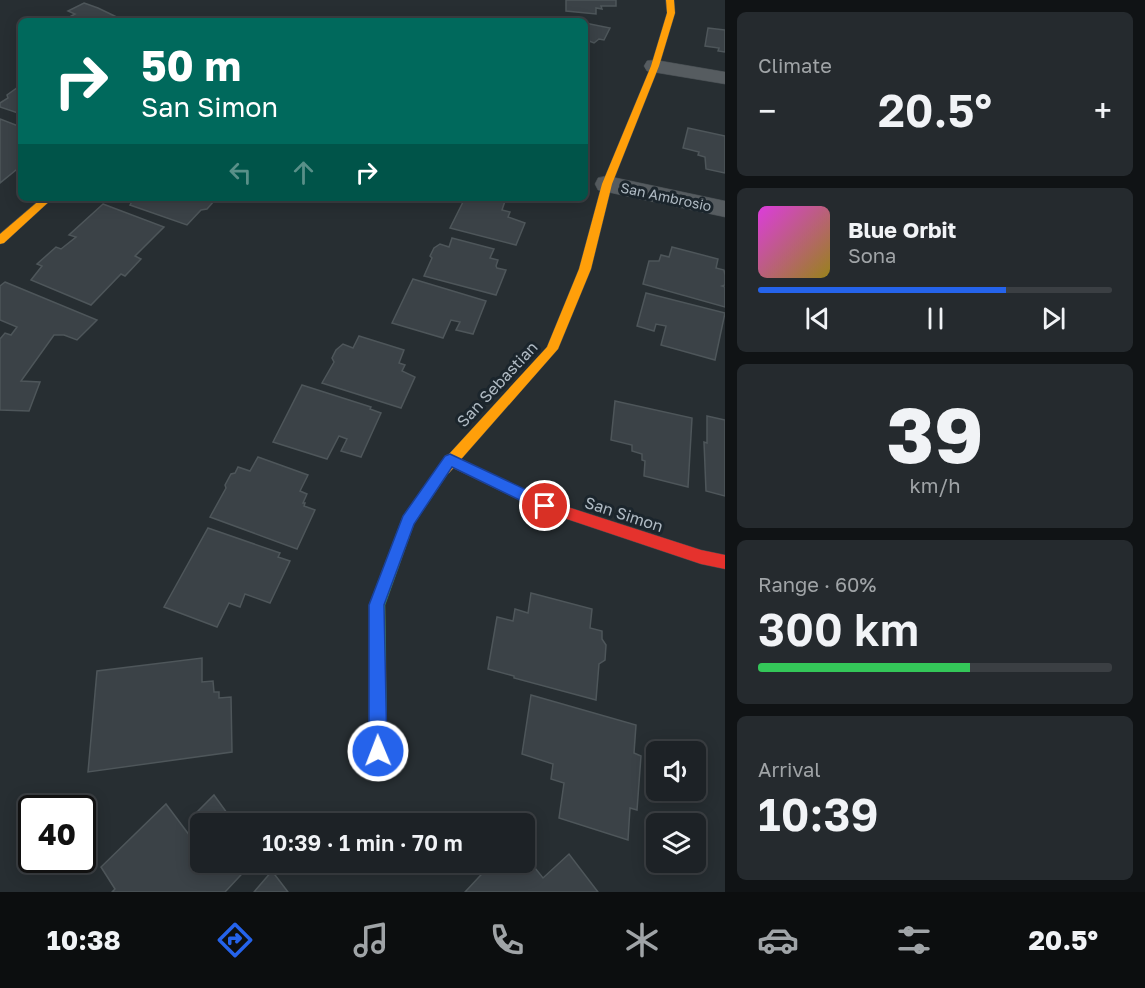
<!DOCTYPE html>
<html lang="en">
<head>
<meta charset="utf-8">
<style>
	:root { --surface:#1d2226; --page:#252a2e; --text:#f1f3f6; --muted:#a0a4a7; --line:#3b3f43; --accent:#2563eb }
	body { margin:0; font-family:"Golos Text",sans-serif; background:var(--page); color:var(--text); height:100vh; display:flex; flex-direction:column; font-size:22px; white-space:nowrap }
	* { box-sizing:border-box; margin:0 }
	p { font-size:20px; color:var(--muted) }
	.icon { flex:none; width:33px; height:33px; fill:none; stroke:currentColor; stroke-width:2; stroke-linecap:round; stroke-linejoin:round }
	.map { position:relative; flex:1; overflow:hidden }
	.sheet { display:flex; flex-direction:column; gap:12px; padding:12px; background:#101315; width:420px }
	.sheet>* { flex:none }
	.guide { position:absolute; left:18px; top:18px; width:570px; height:183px; border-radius:9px; box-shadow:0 3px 15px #0003,0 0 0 2px var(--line); background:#00695c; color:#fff; overflow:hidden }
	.controls { position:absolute; left:646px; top:741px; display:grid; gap:12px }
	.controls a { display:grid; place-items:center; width:60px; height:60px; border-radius:9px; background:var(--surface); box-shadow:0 3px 15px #0003,0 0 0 2px var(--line); font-size:30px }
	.speed { position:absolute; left:18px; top:795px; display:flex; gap:12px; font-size:30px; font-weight:700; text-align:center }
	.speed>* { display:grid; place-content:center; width:78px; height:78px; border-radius:50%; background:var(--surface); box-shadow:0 3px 15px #0003,0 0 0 2px var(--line); line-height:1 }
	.speed .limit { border:3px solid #111; border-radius:9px; background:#fff; color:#111 }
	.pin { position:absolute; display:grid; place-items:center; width:51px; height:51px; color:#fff; margin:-26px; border:3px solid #fff; border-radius:50%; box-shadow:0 2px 6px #0007 }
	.me { position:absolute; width:66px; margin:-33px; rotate:359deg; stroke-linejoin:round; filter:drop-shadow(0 0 4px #0008) }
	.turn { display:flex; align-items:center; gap:21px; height:126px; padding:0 24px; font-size:27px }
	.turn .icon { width:78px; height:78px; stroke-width:2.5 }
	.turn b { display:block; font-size:42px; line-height:51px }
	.lanes { display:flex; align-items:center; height:57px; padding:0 24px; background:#0003; justify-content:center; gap:30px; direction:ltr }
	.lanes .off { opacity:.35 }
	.big { font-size:45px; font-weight:600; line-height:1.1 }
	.sheet .card { flex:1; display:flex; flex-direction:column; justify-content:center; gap:9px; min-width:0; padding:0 21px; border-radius:9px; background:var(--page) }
	.sheet .dial { align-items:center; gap:0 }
	.dial b { font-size:78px; line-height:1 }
	.song { display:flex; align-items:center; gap:18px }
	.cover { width:72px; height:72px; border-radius:9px; background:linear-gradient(135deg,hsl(300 70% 55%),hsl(50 70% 35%)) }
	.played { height:6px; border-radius:3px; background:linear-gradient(90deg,var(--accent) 70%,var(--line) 70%) }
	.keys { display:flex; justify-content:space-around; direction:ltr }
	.heat { display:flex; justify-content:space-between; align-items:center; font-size:33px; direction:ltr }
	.charge { height:9px; border-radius:4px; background:linear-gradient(90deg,#34c759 60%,var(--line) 0) }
	.trip { position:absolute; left:190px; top:813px; width:345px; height:60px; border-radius:9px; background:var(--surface); box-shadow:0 3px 15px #0003,0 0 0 2px var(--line); font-weight:600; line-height:60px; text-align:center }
	.tab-bar { display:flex; height:96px; justify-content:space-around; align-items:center; background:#0c0e0f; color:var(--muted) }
	.tab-bar .icon { width:42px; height:42px }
	.tab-bar .on { color:var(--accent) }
	.tab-bar b { font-size:27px; color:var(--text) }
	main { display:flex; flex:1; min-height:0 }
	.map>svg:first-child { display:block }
</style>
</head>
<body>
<main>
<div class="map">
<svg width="725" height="892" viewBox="0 0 725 892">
	<rect width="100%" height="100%" fill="#272e32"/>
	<g fill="#3b4247" stroke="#4e565a" stroke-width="1.5">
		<polygon points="566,0 616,0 616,6 601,6 602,9 596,8 596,14 566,11"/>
		<polygon points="84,3 98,8 125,21 64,20 75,14 68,11"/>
		<polygon points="585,23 610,28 604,40 599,39 594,43 589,41 585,47"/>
		<polygon points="708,28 725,30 725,52 718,51 719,48 705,46"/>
		<polygon points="21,85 21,114 0,107 0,103 8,98 7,95"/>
		<polygon points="0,119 21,127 21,155 17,159 21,160 21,166 0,183"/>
		<polygon points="688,128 725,136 725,173 706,169 705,157 698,155 699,152 683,148"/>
		<polygon points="134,198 213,198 214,201 207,209 201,210 187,225 130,205"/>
		<polygon points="465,198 492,198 505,201 502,210 510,212 508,217 525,223 516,245 450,228"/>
		<polygon points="103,204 164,227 135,256 141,259 125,276 121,274 91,305 31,280 42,266 37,264 56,247 61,249 76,237 69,235"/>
		<polygon points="452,238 494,249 490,258 498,260 496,266 497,268 506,270 496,295 424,276 432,258 430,256 434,248 440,244 449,247"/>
		<polygon points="672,247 718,259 716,268 724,270 725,275 725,285 722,286 725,287 725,307 643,284 649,261 659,261 661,255 669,257"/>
		<polygon points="413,279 486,301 473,334 456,330 460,322 451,320 443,338 392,323"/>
		<polygon points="5,282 97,320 77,340 64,335 54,335 21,381 40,382 29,411 0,410 0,339 5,333 11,335 17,327 0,320 0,286"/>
		<polygon points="646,293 725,313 715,360 661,345 666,326 656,324 654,331 637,326"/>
		<polygon points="359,336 404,350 399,363 405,365 402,371 415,377 401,408 322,383 334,362 332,358 336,350 343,344 353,348"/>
		<polygon points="302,385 371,407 370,409 381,413 361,457 341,451 347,439 339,436 327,459 273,442"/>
		<polygon points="615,401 692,418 688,487 644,476 645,461 642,460 642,454 632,451 632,445 611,440"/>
		<polygon points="707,416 725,420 725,496 706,491 704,442 707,443"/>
		<polygon points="258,457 308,475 300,491 307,494 303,503 305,503 304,506 315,510 297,549 210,517 226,488 225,485 231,474 235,473 238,467 250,471"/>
		<polygon points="208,528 280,553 278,557 290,561 270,603 245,594 240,607 229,603 217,627 164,607"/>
		<polygon points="531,593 592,609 590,628 602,631 602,639 606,645 605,660 599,664 596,700 514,678 514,676 488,669 497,617 513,621 515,609 528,613"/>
		<polygon points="202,658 202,682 213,681 214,692 219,692 219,698 231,697 232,752 88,772 97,671"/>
		<polygon points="531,695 636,725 634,753 641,756 637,810 630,808 628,840 559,818 564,783 551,779 553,764 522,754"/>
		<polygon points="214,795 235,824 201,824 201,825 193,816"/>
		<polygon points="166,804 190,836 201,825 201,862 253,862 225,892 112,892 115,889 101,867"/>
		<polygon points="525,845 536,859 531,863 543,878 569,854 598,892 465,892 493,862 525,862"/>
		<polygon points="272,871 288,892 254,892"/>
	</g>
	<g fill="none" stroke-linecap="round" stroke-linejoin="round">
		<defs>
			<g id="street">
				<polygon points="655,60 725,72 725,84 647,71 644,66 647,61"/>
				<polygon points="607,176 725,201 725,217 598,190 595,184 598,178"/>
			</g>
			<polygon id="fast" points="444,463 449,465 451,469 414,524 385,605 387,751 384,757 378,760 372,757 369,751 369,605 403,516 439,465"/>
			<g id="slow">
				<polygon points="666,0 674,0 675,13 659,66 612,184 591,269 558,349 449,473 444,475 439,473 437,469 439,465 547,347 579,269 602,184 651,66 667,13"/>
				<polygon points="42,198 53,198 4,243 0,244 0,234"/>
			</g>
			<polygon id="jam" points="450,454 549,501 701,550 725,555 725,569 701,564 540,510 445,464 443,460 445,456"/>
		</defs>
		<use href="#street" stroke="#444b4f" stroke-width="1"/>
		<use href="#fast" stroke="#444b4f" stroke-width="1"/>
		<use href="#slow" stroke="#444b4f" stroke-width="1"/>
		<use href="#jam" stroke="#444b4f" stroke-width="1"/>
		<use href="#street" fill="#565c60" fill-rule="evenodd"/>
		<use href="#fast" fill="#30b455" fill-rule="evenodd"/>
		<use href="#slow" fill="#ff9f0a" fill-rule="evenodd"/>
		<use href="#jam" fill="#e5322d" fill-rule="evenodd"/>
	</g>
	<polygon fill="#2563eb" stroke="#184099" stroke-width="1.5" points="450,454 550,501 553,506 550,510 545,512 540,510 452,467 414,524 384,605 387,751 384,757 378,760 372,757 369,751 369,605 403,516 445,456"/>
	<g text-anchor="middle" stroke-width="6" stroke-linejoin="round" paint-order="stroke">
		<g font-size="14" fill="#b0bbc4" stroke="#1b252c">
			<text transform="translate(666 197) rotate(12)" y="5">San Ambrosio</text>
		</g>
		<g font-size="16" fill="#b0bbc4" stroke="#1b252c">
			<text transform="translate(497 384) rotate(-47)" y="6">San Sebastian</text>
			<text transform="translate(624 514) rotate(18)" y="6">San Simon</text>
		</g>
	</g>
</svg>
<div class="controls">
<a><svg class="icon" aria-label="sound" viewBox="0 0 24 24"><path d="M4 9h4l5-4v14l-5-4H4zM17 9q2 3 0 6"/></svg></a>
<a><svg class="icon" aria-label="layers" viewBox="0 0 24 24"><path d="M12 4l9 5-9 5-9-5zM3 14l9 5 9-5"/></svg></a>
</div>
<div class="speed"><div class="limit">40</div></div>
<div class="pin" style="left:545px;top:506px;background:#d93025"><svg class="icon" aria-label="arrive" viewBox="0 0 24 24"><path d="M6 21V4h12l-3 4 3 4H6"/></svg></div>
<svg class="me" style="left:378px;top:751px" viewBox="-20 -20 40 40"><circle r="17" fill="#2563eb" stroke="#fff" stroke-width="3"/><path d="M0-11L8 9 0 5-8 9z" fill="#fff"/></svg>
<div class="trip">10:39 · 1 min · 70 m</div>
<div class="guide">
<div class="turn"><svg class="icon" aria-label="right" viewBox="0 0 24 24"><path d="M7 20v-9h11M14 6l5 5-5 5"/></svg><div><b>50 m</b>San Simon</div></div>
<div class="lanes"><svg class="icon off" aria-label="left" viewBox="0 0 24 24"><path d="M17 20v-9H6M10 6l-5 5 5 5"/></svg><svg class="icon off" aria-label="ahead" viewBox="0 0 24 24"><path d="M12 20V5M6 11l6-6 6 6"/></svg><svg class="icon" aria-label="right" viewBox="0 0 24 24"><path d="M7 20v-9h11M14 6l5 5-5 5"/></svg></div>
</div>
</div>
<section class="sheet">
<div class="card"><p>Climate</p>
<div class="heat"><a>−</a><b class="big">20.5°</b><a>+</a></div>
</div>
<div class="card">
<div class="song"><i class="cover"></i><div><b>Blue Orbit</b><p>Sona</p></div></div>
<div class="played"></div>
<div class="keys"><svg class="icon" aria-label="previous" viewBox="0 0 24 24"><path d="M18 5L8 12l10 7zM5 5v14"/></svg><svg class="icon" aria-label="pause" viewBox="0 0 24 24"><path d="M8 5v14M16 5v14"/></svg><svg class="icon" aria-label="next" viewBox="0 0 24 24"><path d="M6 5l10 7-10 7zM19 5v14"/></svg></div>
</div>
<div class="card dial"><b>39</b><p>km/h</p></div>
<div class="card"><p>Range · 60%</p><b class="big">300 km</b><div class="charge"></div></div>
<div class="card"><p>Arrival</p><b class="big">10:39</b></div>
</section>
</main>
<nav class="tab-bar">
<b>10:38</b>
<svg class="icon on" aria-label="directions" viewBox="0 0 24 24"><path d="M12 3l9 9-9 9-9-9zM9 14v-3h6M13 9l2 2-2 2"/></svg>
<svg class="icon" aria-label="music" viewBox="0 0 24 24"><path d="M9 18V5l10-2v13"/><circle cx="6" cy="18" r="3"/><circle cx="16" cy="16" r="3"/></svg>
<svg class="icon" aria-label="phone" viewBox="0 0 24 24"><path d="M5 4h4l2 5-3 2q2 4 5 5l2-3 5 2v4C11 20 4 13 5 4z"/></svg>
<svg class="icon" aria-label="climate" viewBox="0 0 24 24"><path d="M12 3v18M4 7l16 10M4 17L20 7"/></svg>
<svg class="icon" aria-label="car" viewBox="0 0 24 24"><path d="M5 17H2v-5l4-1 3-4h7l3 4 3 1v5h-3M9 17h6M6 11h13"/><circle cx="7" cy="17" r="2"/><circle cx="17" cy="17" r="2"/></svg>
<svg class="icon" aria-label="filters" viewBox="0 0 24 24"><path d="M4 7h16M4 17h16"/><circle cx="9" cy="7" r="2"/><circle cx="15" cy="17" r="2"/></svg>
<b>20.5°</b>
</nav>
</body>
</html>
